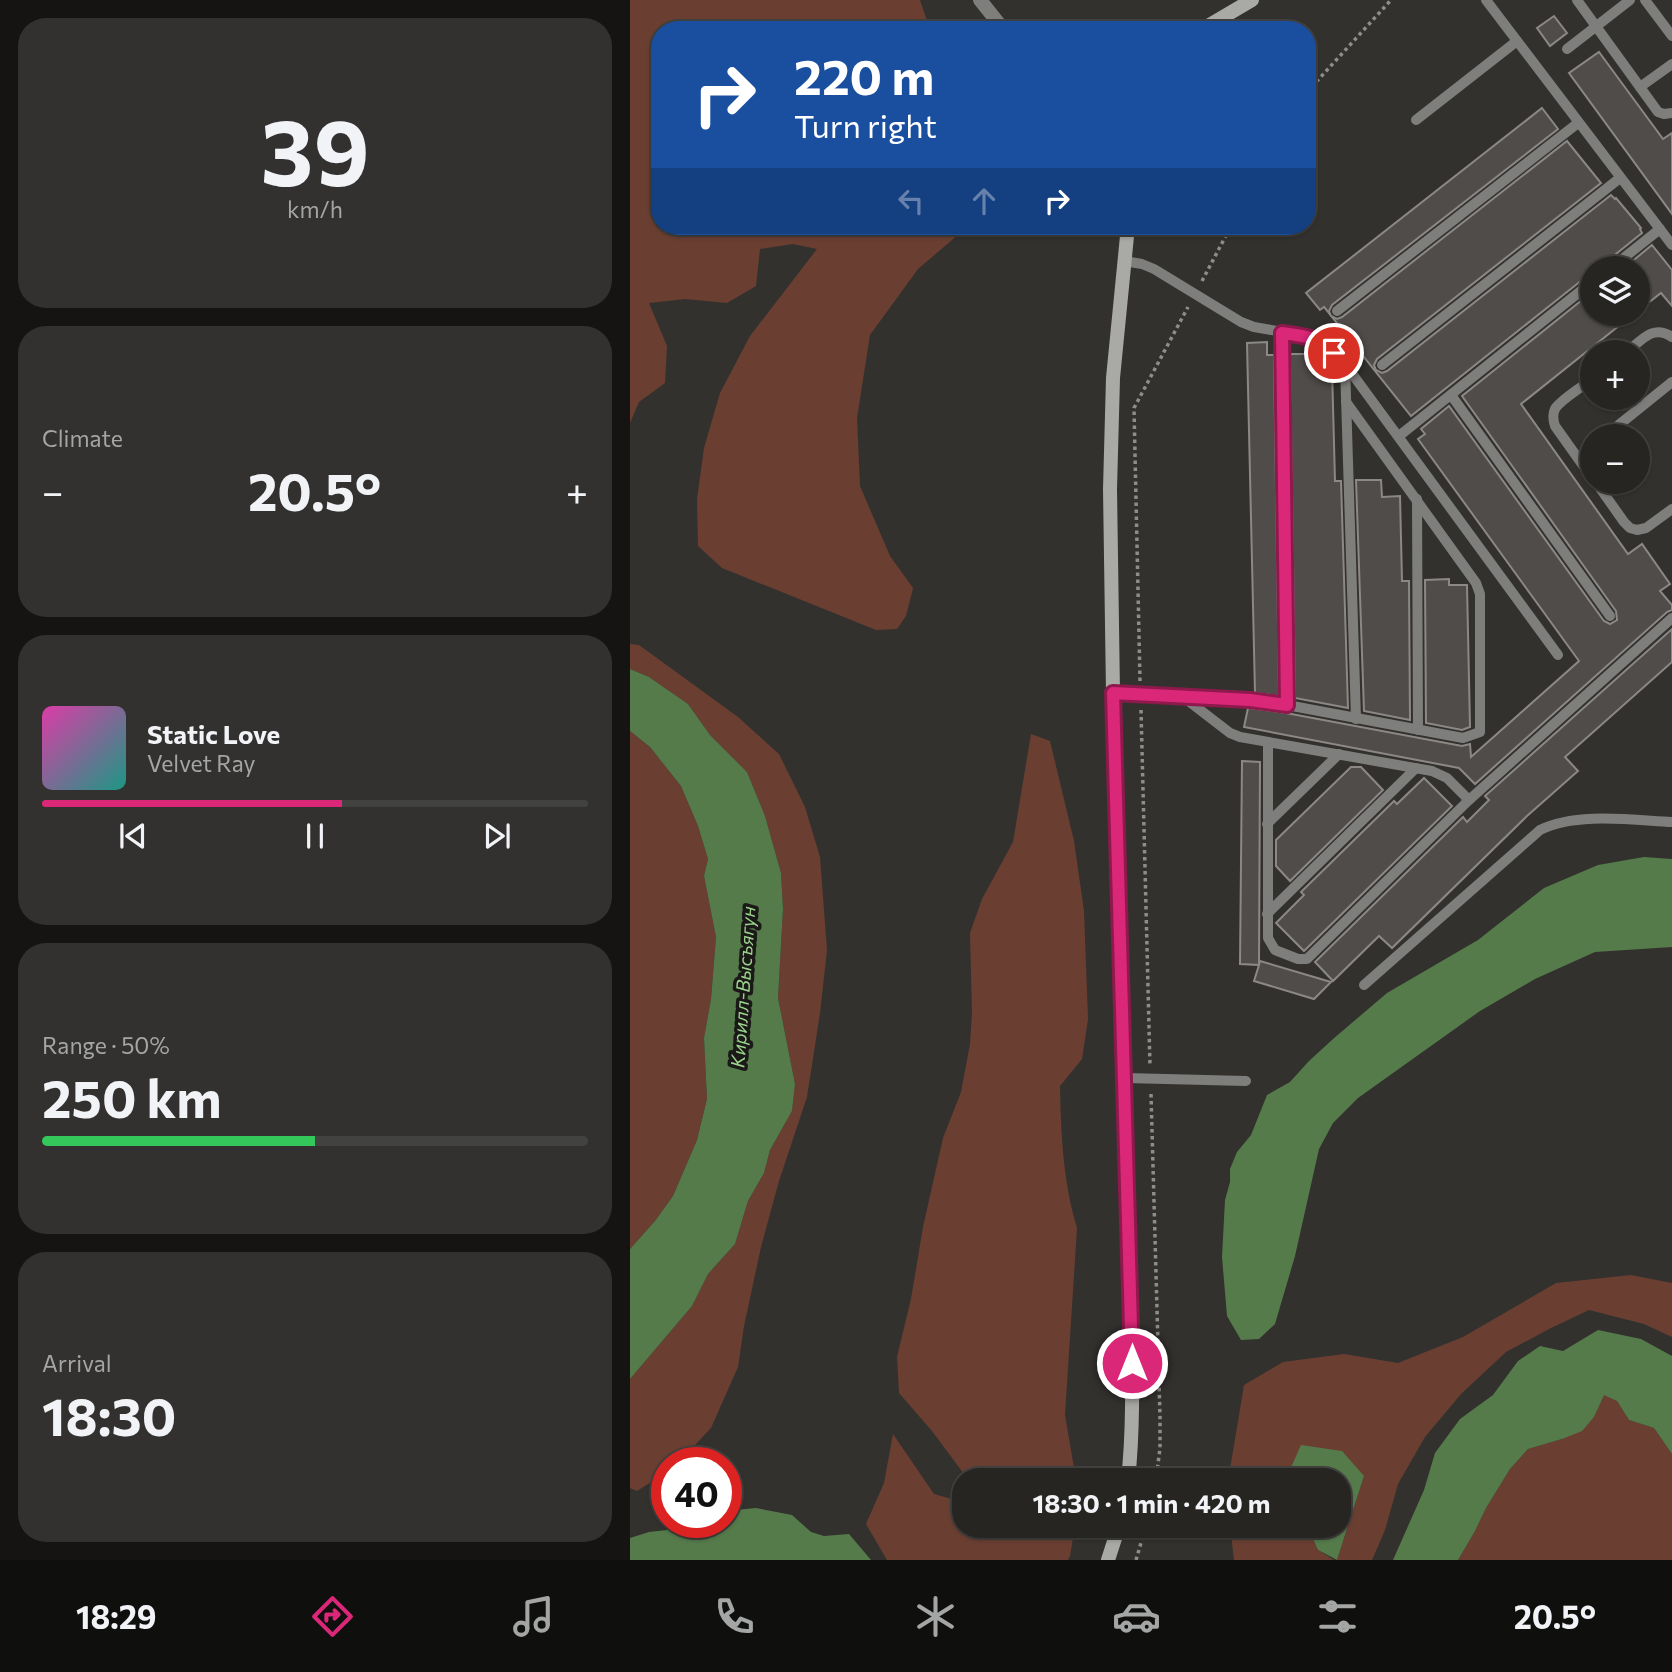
<!DOCTYPE html>
<html lang="en">
<head>
<meta charset="utf-8">
<style>
	:root { --surface:#262522; --page:#32312f; --text:#f1f3f6; --muted:#a4a5a5; --line:#424240; --accent:#db2777 }
	body { margin:0; font-family:Commissioner,sans-serif; background:var(--page); color:var(--text); height:100vh; display:flex; flex-direction:column; font-size:26px; white-space:nowrap }
	* { box-sizing:border-box; margin:0 }
	p { font-size:23px; color:var(--muted) }
	.icon { flex:none; width:38px; height:38px; fill:none; stroke:currentColor; stroke-width:2; stroke-linecap:round; stroke-linejoin:round }
	.map { position:relative; flex:1; overflow:hidden }
	.details { display:flex; flex-direction:column; gap:18px; padding:18px; background:#151413; width:630px }
	.details>* { flex:none }
	.top-card { position:absolute; left:21px; top:21px; width:665px; height:214px; border-radius:28px; box-shadow:0 2px 5px #0004,0 0 0 2px var(--line); background:#1a4fa0; color:#fff; overflow:hidden }
	.controls { position:absolute; left:950px; top:256px; display:grid; gap:14px }
	.controls a { display:grid; place-items:center; width:70px; height:70px; border-radius:50%; background:var(--surface); box-shadow:0 2px 5px #0004,0 0 0 2px var(--line); font-size:35px }
	.speed { position:absolute; left:21px; top:1447px; display:flex; gap:14px; font-size:35px; font-weight:700; text-align:center }
	.speed>* { display:grid; place-content:center; width:91px; height:91px; border-radius:50%; background:var(--surface); box-shadow:0 2px 5px #0004,0 0 0 2px var(--line); line-height:1 }
	.speed .limit { border:10px solid #d22; background:#fff; color:#111 }
	.pin { position:absolute; display:grid; place-items:center; width:60px; height:60px; color:#fff; margin:-30px; border:4px solid #fff; border-radius:50%; box-shadow:0 2px 7px #0007 }
	.me { position:absolute; width:77px; margin:-38px; rotate:0deg; stroke-linejoin:round; filter:drop-shadow(0 0 5px #0008) }
	.turn { display:flex; align-items:center; gap:24px; height:147px; padding:0 28px; font-size:32px }
	.turn .icon { width:91px; height:91px; stroke-width:2.5 }
	.turn b { display:block; font-size:49px; line-height:60px }
	.lanes { display:flex; align-items:center; height:66px; padding:0 28px; background:#0003; justify-content:center; gap:35px; direction:ltr }
	.lanes .off { opacity:.35 }
	.big { font-size:52px; font-weight:700; line-height:1.1 }
	.details .tile { flex:1; display:flex; flex-direction:column; justify-content:center; gap:10px; min-width:0; padding:0 24px; border-radius:28px; background:var(--page) }
	.details .dial { align-items:center; gap:0 }
	.dial b { font-size:91px; line-height:1 }
	.song { display:flex; align-items:center; gap:21px }
	.cover { width:84px; height:84px; border-radius:10px; background:linear-gradient(135deg,hsl(320 70% 55%),hsl(170 70% 35%)) }
	.played { height:7px; border-radius:4px; background:linear-gradient(90deg,var(--accent) 55%,var(--line) 55%) }
	.keys { display:flex; justify-content:space-around; direction:ltr }
	.heat { display:flex; justify-content:space-between; align-items:center; font-size:38px; direction:ltr }
	.charge { height:10px; border-radius:5px; background:linear-gradient(90deg,#34c759 50%,var(--line) 0) }
	.trip { position:absolute; left:322px; top:1468px; width:399px; height:70px; border-radius:28px; background:var(--surface); box-shadow:0 2px 5px #0004,0 0 0 2px var(--line); font-weight:700; line-height:70px; text-align:center }
	.tabs { display:flex; height:112px; justify-content:space-around; align-items:center; background:#0f0f0e; color:var(--muted) }
	.tabs .icon { width:49px; height:49px }
	.tabs .selected { color:var(--accent) }
	.tabs b { font-size:32px; color:var(--text) }
	main { display:flex; flex:1; min-height:0 }
	.map>svg:first-child { display:block }
</style>
</head>
<body>
<main>
<section class="details">
<div class="tile dial"><b>39</b><p>km/h</p></div>
<div class="tile"><p>Climate</p>
<div class="heat"><a>−</a><b class="big">20.5°</b><a>+</a></div>
</div>
<div class="tile">
<div class="song"><i class="cover"></i><div><b>Static Love</b><p>Velvet Ray</p></div></div>
<div class="played"></div>
<div class="keys"><svg class="icon" aria-label="previous" viewBox="0 0 24 24"><path d="M18 5L8 12l10 7zM5 5v14"/></svg><svg class="icon" aria-label="pause" viewBox="0 0 24 24"><path d="M8 5v14M16 5v14"/></svg><svg class="icon" aria-label="next" viewBox="0 0 24 24"><path d="M6 5l10 7-10 7zM19 5v14"/></svg></div>
</div>
<div class="tile"><p>Range · 50%</p><b class="big">250 km</b><div class="charge"></div></div>
<div class="tile"><p>Arrival</p><b class="big">18:30</b></div>
</section>
<div class="map">
<svg width="1042" height="1560" viewBox="0 0 1042 1560">
	<rect width="100%" height="100%" fill="#33312e"/>
	<g fill="#6a3f32">
		<polygon points="0,0 290,0 300,30 30,30 30,226 331,226 329,234 288,269 240,335 227,418 230,486 260,556 283,588 276,616 267,629 246,630 92,568 68,546 67,499 74,448 90,393 120,336 187,249 163,244 130,249 126,286 97,303 55,299 19,303 37,346 35,383 9,402 0,423"/>
		<polygon points="0,644 9,645 108,717 149,754 175,807 190,857 197,950 190,1013 177,1097 149,1181 131,1247 114,1326 108,1367 81,1428 48,1463 37,1463 37,1472 7,1491 0,1488 0,1379 62,1306 78,1274 105,1244 118,1201 134,1173 140,1150 162,1111 165,1084 148,998 153,909 151,873 135,816 117,772 80,735 58,704 19,677 0,669"/>
		<polygon points="0,731 20,747 51,786 68,826 78,859 74,876 86,937 81,999 74,1038 77,1099 67,1140 43,1196 25,1221 0,1249"/>
		<path d="M 401,734 L 420,741 L 444,841 L 454,911 L 458,1019 L 452,1059 L 430,1086 C 431,1135 433,1181 447,1228 L 435,1415 L 446,1480 L 334,1480 L 334,1526 L 445,1526 L 440,1556 L 438,1560 L 257,1560 L 236,1524 L 254,1483 L 263,1434 L 304,1494 L 332,1502 L 334,1474 L 302,1431 L 269,1393 L 267,1357 L 281,1299 L 293,1227 L 313,1138 L 331,1092 L 340,1044 L 342,1013 L 340,933 L 352,899 L 383,842 Z"/>
		<polygon points="1001,1275 1042,1283 1042,1337 1014,1324 959,1310 921,1328 876,1352 831,1394 795,1437 768,1484 755,1530 742,1560 707,1560 734,1476 659,1472 660,1480 600,1480 600,1469 614,1385 653,1362 714,1354 768,1363 833,1337 926,1283"/>
		<polygon points="974,1394 987,1401 999,1420 1024,1428 1042,1454 1042,1560 828,1560 845,1531 856,1508 880,1469 898,1449 932,1439 964,1417"/>
		<polygon points="600,1526 677,1526 688,1550 704,1560 604,1560"/>
	</g>
	<g fill="#557b4b">
		<polygon points="0,669 19,677 58,704 80,735 117,772 135,816 151,873 153,909 148,998 165,1084 162,1111 140,1150 134,1173 118,1201 105,1244 78,1274 62,1306 0,1379 0,1249 25,1221 43,1196 67,1140 77,1099 74,1038 81,999 86,937 74,876 78,859 68,826 51,786 20,747 0,731"/>
		<polygon points="1014,857 1042,859 1042,947 965,952 905,979 850,1011 728,1098 703,1123 689,1149 665,1256 645,1324 629,1339 611,1340 597,1316 592,1257 595,1200 600,1182 600,1169 607,1152 621,1135 637,1095 660,1082 679,1061 703,1039 757,993 848,940 914,888 968,865"/>
		<polygon points="968,1330 1011,1339 1042,1356 1042,1454 1024,1428 999,1420 987,1401 974,1395 964,1417 952,1431 932,1439 898,1449 880,1469 856,1508 845,1531 828,1560 763,1560 794,1490 805,1453 830,1419 863,1395 888,1361 910,1346 933,1351"/>
		<polygon points="671,1445 712,1451 734,1476 707,1560 688,1550 677,1526 709,1526 709,1480 660,1480 659,1472"/>
		<polygon points="126,1508 162,1515 181,1532 194,1536 219,1534 241,1560 0,1560 0,1538 19,1532 55,1528 66,1523 96,1522 96,1511"/>
	</g>
	<g fill="#504c4a" stroke="#8b8885" stroke-width="2">
		<polygon points="924,16 937,33 920,46 907,28"/>
		<polygon points="969,52 1033,139 1042,133 1042,214 939,73"/>
		<polygon points="912,108 928,129 702,305 699,311 701,316 707,319 712,317 937,141 971,183 747,359 744,365 746,370 752,373 757,371 981,195 985,199 986,198 1011,228 1010,229 1012,233 976,262 973,268 962,268 962,274 957,276 781,416 694,307 690,310 676,293"/>
		<polygon points="1022,245 1042,270 1042,306 1031,293 1008,311 1008,268 994,268"/>
		<polygon points="962,292 962,313 1005,313 891,404 998,554 1012,544 1040,584 1030,591 1042,605 1042,610 1037,612 845,784 829,768 614,727 618,708 619,708 656,713 832,746 840,744 841,757 949,661 788,439 795,434 791,429 819,406 974,621 980,624 987,620 986,611 832,396"/>
		<polygon points="637,342 637,355 644,355 649,696 625,693 617,343"/>
		<polygon points="660,354 683,354 684,369 702,368 705,481 711,481 718,708 665,698"/>
		<polygon points="726,480 751,480 752,497 770,496 772,581 779,581 780,720 734,711"/>
		<polygon points="819,579 819,585 837,585 840,727 832,730 796,723 795,580"/>
		<polygon points="1042,629 1042,662 935,757 948,771 897,816 762,948 749,936 703,981 685,962 833,817 837,822 859,800 855,796"/>
		<polygon points="612,761 630,762 629,964 630,961 701,982 684,999 624,981 629,965 610,964"/>
		<polygon points="721,767 731,767 753,790 660,881 646,866 646,840"/>
		<polygon points="794,778 822,806 674,951 646,923 674,895 671,892 764,801 767,804"/>
	</g>
	<g fill="none" stroke-linecap="round" stroke-linejoin="round">
		<g stroke="#8e8d8a" stroke-width="3.5" stroke-dasharray="3.5 3.5" stroke-linecap="butt">
			<polyline points="677,92 761,0"/>
			<polyline points="572,281 601,226"/>
			<polyline points="510,681 504,408 558,307"/>
			<polyline points="511,710 520,1066"/>
			<polyline points="521,1094 530,1417 530,1448 526,1480"/>
			<polyline points="506,1560 516,1526"/>
		</g>
		<g stroke="#7e7e7c" stroke-width="10">
			<polyline points="856,0 1042,245"/>
			<polyline points="947,0 1028,112 1034,114 1042,113"/>
			<polyline points="1015,0 1042,36"/>
			<polyline points="937,49 1000,0"/>
			<polyline points="1010,87 1042,64"/>
			<polyline points="786,120 887,41"/>
			<polyline points="494,261 512,264 524,269 611,322 624,327 677,336 693,343 715,364 928,655"/>
			<polyline points="981,268 1030,229"/>
			<polyline points="707,311 948,123"/>
			<polyline points="652,333 657,705"/>
			<path d="M 997,352 C 1012,340 1023,324 1042,337"/>
			<polyline points="715,365 726,719"/>
			<polyline points="752,365 990,178"/>
			<path d="M 962,379 C 954,386 930,400 925,409 C 922,415 923,420 925,426 L 962,478"/>
			<polyline points="821,395 980,616"/>
			<polyline points="769,436 962,282"/>
			<polyline points="975,436 1042,382"/>
			<polyline points="948,458 962,446"/>
			<polyline points="965,481 994,522 1000,528 1007,530 1016,528 1042,509"/>
			<polyline points="787,499 788,730"/>
			<polyline points="483,693 620,700 657,705 833,738 850,732 850,594 846,583 716,402"/>
			<polyline points="552,696 600,733 610,737 802,771 817,778 839,800"/>
			<polyline points="638,742 638,938 645,950 668,959 677,959 839,800 1042,618"/>
			<polyline points="637,824 709,754"/>
			<polyline points="637,914 786,768"/>
			<path d="M 734,985 L 910,830 C 946,812 1002,820 1042,822"/>
			<polyline points="495,1078 616,1081"/>
		</g>
		<polyline stroke="#7e7e7c" stroke-width="14" points="350,0 374,30"/>
		<g stroke="#a9a9a6" stroke-width="14">
			<polyline points="571,30 622,0"/>
			<path d="M 498,1480 C 504,1425 502,1369 501,1313 L 483,693 L 480,489 L 483,378 L 498,226"/>
			<polyline points="478,1560 489,1526"/>
		</g>
	</g>
	<g fill="none" stroke-linecap="round" stroke-linejoin="round">
		<defs>
			<path id="route" d="M 502,1363 L 483,693 L 620,700 L 657,705 L 652,333 C 675,336 688,337 704,353"/>
		</defs>
		<use href="#route" stroke="#8e194d" stroke-width="18"/>
		<use href="#route" stroke="#db2777" stroke-width="12"/>
	</g>
	<g text-anchor="middle" stroke-width="7" stroke-linejoin="round" paint-order="stroke">
		<g font-size="19" font-style="italic" fill="#9ad38b" stroke="#1a1918">
			<text transform="translate(113 987) rotate(-86)" y="7">Кирилл-Высъягун</text>
		</g>
	</g>
</svg>
<div class="controls">
<a><svg class="icon" aria-label="layers" viewBox="0 0 24 24"><path d="M12 4l9 5-9 5-9-5zM3 14l9 5 9-5"/></svg></a>
<a>+</a>
<a>−</a>
</div>
<div class="speed"><div class="limit">40</div></div>
<div class="pin" style="left:704px;top:353px;background:#d93025"><svg class="icon" aria-label="arrive" viewBox="0 0 24 24"><path d="M6 21V4h12l-3 4 3 4H6"/></svg></div>
<svg class="me" style="left:502px;top:1363px" viewBox="-20 -20 40 40"><circle r="17" fill="#db2777" stroke="#fff" stroke-width="3"/><path d="M0-11L8 9 0 5-8 9z" fill="#fff"/></svg>
<div class="trip">18:30 · 1 min · 420 m</div>
<div class="top-card">
<div class="turn"><svg class="icon" aria-label="right" viewBox="0 0 24 24"><path d="M7 20v-9h11M14 6l5 5-5 5"/></svg><div><b>220 m</b>Turn right</div></div>
<div class="lanes"><svg class="icon off" aria-label="left" viewBox="0 0 24 24"><path d="M17 20v-9H6M10 6l-5 5 5 5"/></svg><svg class="icon off" aria-label="ahead" viewBox="0 0 24 24"><path d="M12 20V5M6 11l6-6 6 6"/></svg><svg class="icon" aria-label="right" viewBox="0 0 24 24"><path d="M7 20v-9h11M14 6l5 5-5 5"/></svg></div>
</div>
</div>
</main>
<nav class="tabs">
<b>18:29</b>
<svg class="icon selected" aria-label="directions" viewBox="0 0 24 24"><path d="M12 3l9 9-9 9-9-9zM9 14v-3h6M13 9l2 2-2 2"/></svg>
<svg class="icon" aria-label="music" viewBox="0 0 24 24"><path d="M9 18V5l10-2v13"/><circle cx="6" cy="18" r="3"/><circle cx="16" cy="16" r="3"/></svg>
<svg class="icon" aria-label="phone" viewBox="0 0 24 24"><path d="M5 4h4l2 5-3 2q2 4 5 5l2-3 5 2v4C11 20 4 13 5 4z"/></svg>
<svg class="icon" aria-label="climate" viewBox="0 0 24 24"><path d="M12 3v18M4 7l16 10M4 17L20 7"/></svg>
<svg class="icon" aria-label="car" viewBox="0 0 24 24"><path d="M5 17H2v-5l4-1 3-4h7l3 4 3 1v5h-3M9 17h6M6 11h13"/><circle cx="7" cy="17" r="2"/><circle cx="17" cy="17" r="2"/></svg>
<svg class="icon" aria-label="filters" viewBox="0 0 24 24"><path d="M4 7h16M4 17h16"/><circle cx="9" cy="7" r="2"/><circle cx="15" cy="17" r="2"/></svg>
<b>20.5°</b>
</nav>
</body>
</html>
